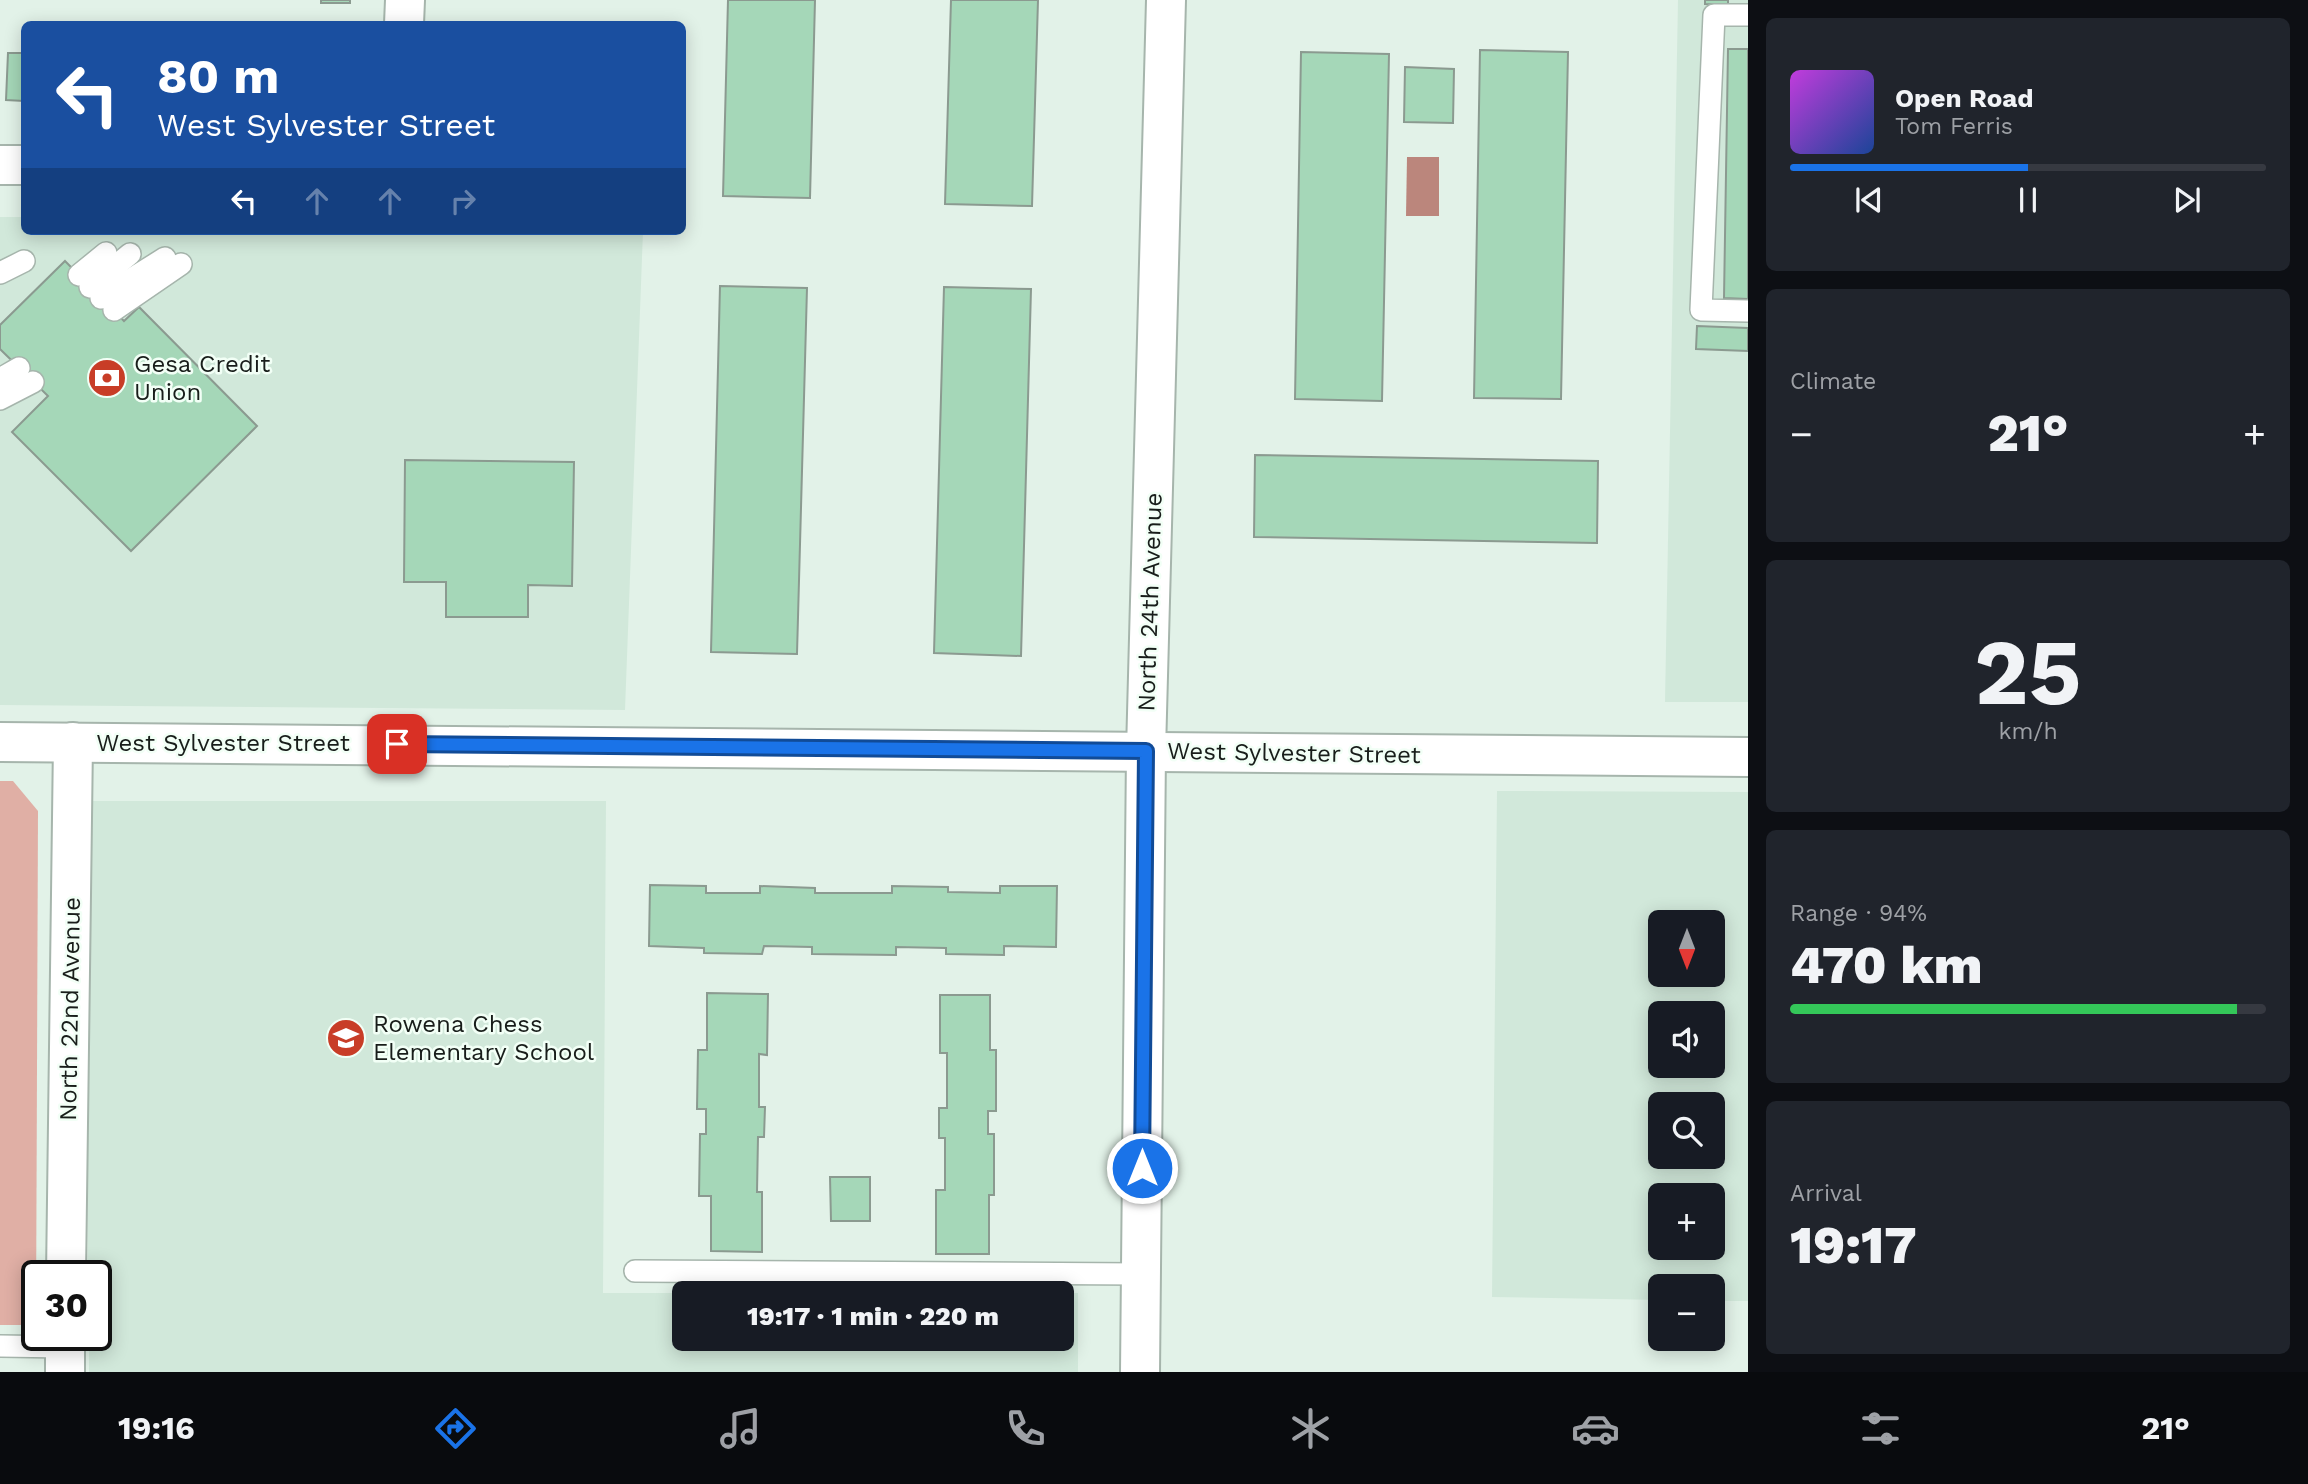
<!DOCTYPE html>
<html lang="en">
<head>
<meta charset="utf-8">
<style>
	:root { --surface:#171b24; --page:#20242c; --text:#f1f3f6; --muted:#9ea1a6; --line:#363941; --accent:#1a73e8 }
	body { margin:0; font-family:"Work Sans",sans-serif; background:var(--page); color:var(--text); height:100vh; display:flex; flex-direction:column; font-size:26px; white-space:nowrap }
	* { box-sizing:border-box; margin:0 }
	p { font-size:23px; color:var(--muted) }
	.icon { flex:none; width:38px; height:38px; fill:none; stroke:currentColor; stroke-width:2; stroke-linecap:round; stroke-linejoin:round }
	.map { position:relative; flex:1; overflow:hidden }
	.sheet { display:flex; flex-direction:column; gap:18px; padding:18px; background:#0d0f14; width:560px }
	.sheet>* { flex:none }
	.banner { position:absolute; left:21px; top:21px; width:665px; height:214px; border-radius:10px; box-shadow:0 4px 18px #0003; background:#1a4fa0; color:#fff; overflow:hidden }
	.needle { width:46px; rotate:180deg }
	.tools { position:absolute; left:1648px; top:910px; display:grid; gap:14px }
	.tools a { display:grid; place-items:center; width:77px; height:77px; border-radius:10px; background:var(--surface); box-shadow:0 4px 18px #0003; font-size:35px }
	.speed { position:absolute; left:21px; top:1260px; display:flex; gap:14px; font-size:35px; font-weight:700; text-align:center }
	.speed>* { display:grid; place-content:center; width:91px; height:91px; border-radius:50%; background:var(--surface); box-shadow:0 4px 18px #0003; line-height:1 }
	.speed .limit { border:4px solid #111; border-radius:10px; background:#fff; color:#111 }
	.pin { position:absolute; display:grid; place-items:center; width:60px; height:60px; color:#fff; margin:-30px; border-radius:14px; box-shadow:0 4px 10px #0006 }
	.me { position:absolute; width:77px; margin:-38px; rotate:0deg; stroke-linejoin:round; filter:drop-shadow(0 0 5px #0008) }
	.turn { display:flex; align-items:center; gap:24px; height:147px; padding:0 21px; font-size:32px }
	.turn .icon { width:91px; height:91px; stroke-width:2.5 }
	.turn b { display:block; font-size:49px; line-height:60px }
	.lanes { display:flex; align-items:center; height:66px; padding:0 21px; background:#0003; justify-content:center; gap:35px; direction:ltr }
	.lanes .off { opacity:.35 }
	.big { font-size:52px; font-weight:800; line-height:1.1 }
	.sheet .widget { flex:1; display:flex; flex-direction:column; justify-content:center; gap:10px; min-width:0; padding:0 24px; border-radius:10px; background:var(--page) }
	.sheet .dial { align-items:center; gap:0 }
	.dial b { font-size:91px; line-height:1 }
	.song { display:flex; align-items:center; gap:21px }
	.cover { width:84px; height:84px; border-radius:10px; background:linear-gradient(135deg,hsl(290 70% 55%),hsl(220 70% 35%)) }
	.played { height:7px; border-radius:4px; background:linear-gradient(90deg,var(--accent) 50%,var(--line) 50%) }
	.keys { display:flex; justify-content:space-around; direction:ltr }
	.heat { display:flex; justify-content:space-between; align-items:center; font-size:38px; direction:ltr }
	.charge { height:10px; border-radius:5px; background:linear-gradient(90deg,#34c759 94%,var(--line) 0) }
	.trip { position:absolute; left:672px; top:1281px; width:402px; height:70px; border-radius:10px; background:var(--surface); box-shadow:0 4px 18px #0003; font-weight:800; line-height:70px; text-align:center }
	.tabs { display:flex; height:112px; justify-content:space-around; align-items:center; background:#090b0e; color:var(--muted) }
	.tabs .icon { width:49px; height:49px }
	.tabs .active { color:var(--accent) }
	.tabs b { font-size:32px; color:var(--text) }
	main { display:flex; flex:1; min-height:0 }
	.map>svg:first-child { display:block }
</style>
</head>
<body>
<main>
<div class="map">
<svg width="1748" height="1372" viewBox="0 0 1748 1372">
	<rect width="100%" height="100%" fill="#e2f2e8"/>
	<g fill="#d1e8da" fill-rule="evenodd">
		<polygon points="1678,0 1748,0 1748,702 1665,702"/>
		<polygon points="0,217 24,217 24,231 643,231 625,710 0,705"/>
		<path d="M 1497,791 L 1748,792 L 1748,1301 L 1713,1301 L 1713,1286 L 1661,1286 L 1661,1300 L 1492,1297 ZM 1661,922 L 1713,922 L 1713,975 L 1661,975 ZM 1661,1013 L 1713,1013 L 1713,1066 L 1661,1066 ZM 1661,1104 L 1713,1104 L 1713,1157 L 1661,1157 ZM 1661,1195 L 1713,1195 L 1713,1248 L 1661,1248 Z"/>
		<polygon points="87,801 606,801 603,1293 684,1293 684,1339 1062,1339 1062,1293 827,1293 1078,1293 1078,1372 89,1372 89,1335 96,1335 96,1276 88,1276"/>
	</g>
	<polygon fill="#e0afa5" points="0,781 13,781 38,811 36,1325 0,1325"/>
	<polygon fill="#bb867c" points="1407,157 1439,157 1439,216 1406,216"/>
	<g fill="#a5d7b8" stroke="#8b9a90" stroke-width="2">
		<rect x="321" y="0" width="29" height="3"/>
		<polygon points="728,0 815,0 810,198 723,196"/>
		<polygon points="951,0 1038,0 1032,206 945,204"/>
		<polygon points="1705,0 1728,0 1728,5 1705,4"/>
		<polygon points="1728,49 1748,49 1748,299 1724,298"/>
		<polygon points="1480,50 1568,52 1561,399 1474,398"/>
		<polygon points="1301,52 1389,54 1382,401 1295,399"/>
		<polygon points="8,53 24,53 24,101 6,100"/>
		<polygon points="1405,67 1454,69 1453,123 1404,122"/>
		<polygon points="65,261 124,321 139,307 257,426 131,551 12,432 48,396 0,349 0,325"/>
		<polygon points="720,286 807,288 797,654 711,652"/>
		<polygon points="944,287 1031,289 1021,656 934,653"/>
		<polygon points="1697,326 1748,328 1748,351 1696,349"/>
		<polygon points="1255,455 1598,461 1597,543 1254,537"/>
		<polygon points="405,460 574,462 572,586 528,585 528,617 446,617 446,582 404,582"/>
		<polygon points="650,885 706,886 706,893 760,893 760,886 815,888 815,893 892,893 892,886 948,887 948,892 1000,893 1000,886 1057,886 1056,947 1004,946 1004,955 946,954 946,948 896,947 896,955 812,954 812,947 764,946 762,954 704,953 704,948 649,946"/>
		<polygon points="707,993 768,994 767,1055 759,1054 759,1107 765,1107 764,1137 758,1137 757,1192 762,1192 762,1252 711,1251 711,1196 699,1196 700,1134 706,1134 706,1109 697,1109 698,1050 707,1050"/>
		<polygon points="940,995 990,995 990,1050 996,1050 996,1111 988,1111 988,1134 994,1134 994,1195 989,1195 989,1254 936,1254 936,1190 945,1190 945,1138 939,1138 939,1108 947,1108 947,1053 940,1053"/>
		<polygon points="830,1177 870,1177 870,1221 831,1221"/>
	</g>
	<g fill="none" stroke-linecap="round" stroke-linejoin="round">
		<defs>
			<g id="service">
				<polyline points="1748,15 1714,15 1701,310 1748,311"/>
				<polyline points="0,273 24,261"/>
				<polyline points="79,275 106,253"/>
				<polyline points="90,287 130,254"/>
				<polyline points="101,298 165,258"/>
				<polyline points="114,310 181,264"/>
				<polyline points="0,379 19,368"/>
				<polyline points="0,399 33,382"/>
				<polyline points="635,1271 1141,1274"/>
				<polyline points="0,1346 65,1347"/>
			</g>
			<g id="minor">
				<polyline points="404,24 405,0"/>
				<polyline points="0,165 24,165"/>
				<polyline points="66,1276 73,742"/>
				<polyline points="65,1372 65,1335"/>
				<polyline points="1140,1372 1146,751 1166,0"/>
			</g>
			<polyline id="tertiary" points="0,742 1748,757"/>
		</defs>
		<use href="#service" stroke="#a6b5ac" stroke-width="24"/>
		<use href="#minor" stroke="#a6b5ac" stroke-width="42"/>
		<use href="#tertiary" stroke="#a6b5ac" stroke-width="42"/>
		<use href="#service" stroke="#fff" stroke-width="21"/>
		<use href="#minor" stroke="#fff" stroke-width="38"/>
		<use href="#tertiary" stroke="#fff" stroke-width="38"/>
	</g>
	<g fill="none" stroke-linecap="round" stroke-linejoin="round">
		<defs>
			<polyline id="route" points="397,744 1146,751 1142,1168"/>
		</defs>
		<use href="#route" stroke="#114b97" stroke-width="18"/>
		<use href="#route" stroke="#1a73e8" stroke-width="12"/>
	</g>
	<defs>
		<symbol id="bank-disc" viewBox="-11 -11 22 22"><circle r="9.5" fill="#c83d27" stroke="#f2fff6"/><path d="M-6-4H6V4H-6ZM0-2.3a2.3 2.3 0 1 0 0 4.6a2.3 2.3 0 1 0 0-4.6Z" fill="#fff"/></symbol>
		<symbol id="school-disc" viewBox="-11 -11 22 22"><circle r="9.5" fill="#c83d27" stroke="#f2fff6"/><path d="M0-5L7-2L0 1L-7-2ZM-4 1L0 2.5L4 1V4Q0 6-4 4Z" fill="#fff"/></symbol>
	</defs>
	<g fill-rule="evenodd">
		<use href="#bank-disc" x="85" y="356" width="44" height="44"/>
		<use href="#school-disc" x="324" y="1016" width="44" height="44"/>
	</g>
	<g text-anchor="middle" stroke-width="5" stroke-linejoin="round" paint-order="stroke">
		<g font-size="24" fill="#181d1a" stroke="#f2fff6" text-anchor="start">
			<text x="134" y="372">Gesa Credit<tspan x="134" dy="28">Union</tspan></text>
			<text x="373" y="1032">Rowena Chess<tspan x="373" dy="28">Elementary School</tspan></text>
		</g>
		<g font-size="24" fill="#181d1a" stroke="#f2fff6">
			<text transform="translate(1150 602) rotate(-88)" y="8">North 24th Avenue</text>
			<text x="223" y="751">West Sylvester Street</text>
			<text transform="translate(1294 753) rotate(1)" y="8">West Sylvester Street</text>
			<text transform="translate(70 1009) rotate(-89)" y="8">North 22nd Avenue</text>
		</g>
	</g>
</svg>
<div class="tools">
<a><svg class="needle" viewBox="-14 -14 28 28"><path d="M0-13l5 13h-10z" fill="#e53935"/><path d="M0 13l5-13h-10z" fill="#9ea1a6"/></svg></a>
<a><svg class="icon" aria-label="sound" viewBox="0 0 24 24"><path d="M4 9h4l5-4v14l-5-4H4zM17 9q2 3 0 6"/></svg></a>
<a><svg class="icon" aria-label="search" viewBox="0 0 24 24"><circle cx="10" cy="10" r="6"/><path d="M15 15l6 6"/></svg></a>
<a>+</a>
<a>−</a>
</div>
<div class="speed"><div class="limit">30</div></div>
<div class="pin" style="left:397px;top:744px;background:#d93025"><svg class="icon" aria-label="arrive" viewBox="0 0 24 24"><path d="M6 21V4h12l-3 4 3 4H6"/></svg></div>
<svg class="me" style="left:1142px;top:1168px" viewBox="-20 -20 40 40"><circle r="17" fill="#1a73e8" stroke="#fff" stroke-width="3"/><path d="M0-11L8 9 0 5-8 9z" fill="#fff"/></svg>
<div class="trip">19:17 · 1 min · 220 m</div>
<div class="banner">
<div class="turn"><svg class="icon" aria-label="left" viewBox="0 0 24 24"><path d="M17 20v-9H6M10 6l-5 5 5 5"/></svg><div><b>80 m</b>West Sylvester Street</div></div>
<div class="lanes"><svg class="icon" aria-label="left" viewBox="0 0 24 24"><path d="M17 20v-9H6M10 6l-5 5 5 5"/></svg><svg class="icon off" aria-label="ahead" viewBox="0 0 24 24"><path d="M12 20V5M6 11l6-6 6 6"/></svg><svg class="icon off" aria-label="ahead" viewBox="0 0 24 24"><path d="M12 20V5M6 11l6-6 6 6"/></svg><svg class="icon off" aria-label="right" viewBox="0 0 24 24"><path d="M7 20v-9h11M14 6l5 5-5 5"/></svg></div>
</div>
</div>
<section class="sheet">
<div class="widget">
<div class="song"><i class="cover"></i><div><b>Open Road</b><p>Tom Ferris</p></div></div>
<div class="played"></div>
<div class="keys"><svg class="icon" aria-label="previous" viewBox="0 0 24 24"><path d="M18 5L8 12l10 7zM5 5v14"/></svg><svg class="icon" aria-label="pause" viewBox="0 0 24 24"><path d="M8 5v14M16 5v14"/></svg><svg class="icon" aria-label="next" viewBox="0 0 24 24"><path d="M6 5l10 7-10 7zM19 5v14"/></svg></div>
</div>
<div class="widget"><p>Climate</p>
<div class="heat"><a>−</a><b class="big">21°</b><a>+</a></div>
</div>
<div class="widget dial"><b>25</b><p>km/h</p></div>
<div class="widget"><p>Range · 94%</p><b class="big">470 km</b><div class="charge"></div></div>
<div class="widget"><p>Arrival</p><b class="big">19:17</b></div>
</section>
</main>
<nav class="tabs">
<b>19:16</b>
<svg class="icon active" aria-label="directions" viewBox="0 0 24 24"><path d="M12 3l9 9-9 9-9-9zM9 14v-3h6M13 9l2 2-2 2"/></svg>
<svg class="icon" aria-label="music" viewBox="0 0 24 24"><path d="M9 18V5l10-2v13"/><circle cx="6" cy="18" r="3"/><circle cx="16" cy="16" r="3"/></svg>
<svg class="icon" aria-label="phone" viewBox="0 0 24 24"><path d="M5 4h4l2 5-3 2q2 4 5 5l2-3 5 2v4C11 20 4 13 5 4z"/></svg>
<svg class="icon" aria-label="climate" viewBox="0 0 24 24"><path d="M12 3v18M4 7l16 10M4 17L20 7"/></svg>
<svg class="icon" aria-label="car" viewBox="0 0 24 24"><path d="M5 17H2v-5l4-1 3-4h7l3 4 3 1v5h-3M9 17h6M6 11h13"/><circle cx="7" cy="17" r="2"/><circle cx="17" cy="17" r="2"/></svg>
<svg class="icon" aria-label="filters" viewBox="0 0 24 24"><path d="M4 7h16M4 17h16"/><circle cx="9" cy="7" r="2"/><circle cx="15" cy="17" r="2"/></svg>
<b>21°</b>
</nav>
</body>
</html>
